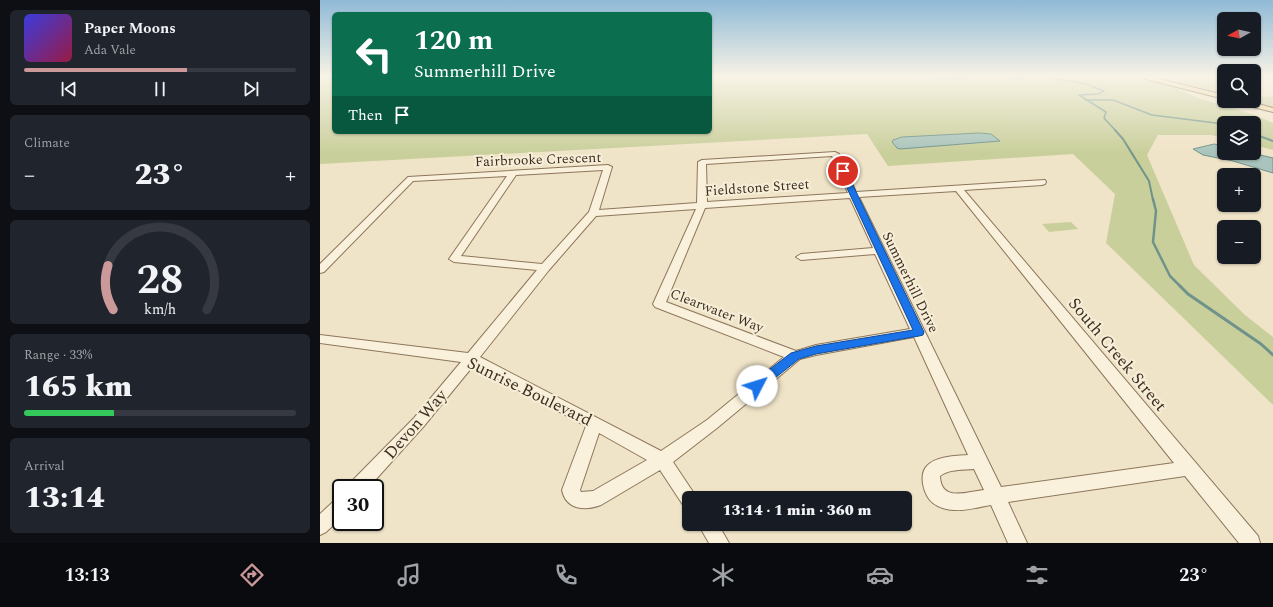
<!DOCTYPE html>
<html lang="en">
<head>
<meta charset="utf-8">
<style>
	:root { --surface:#171b24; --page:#20242c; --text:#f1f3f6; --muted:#9ea1a6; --line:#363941; --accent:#cc999b }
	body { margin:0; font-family:Spectral,serif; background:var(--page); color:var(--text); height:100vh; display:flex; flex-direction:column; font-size:15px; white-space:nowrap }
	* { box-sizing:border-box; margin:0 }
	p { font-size:13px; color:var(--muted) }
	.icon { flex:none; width:22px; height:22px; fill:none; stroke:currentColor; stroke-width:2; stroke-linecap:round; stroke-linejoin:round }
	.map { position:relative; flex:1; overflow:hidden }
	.drawer { display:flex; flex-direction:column; gap:10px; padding:10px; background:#0d0f14; width:320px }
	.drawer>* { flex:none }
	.hud { position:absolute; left:12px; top:12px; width:380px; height:122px; border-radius:6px; box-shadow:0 1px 3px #0004; background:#0b6e4f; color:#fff; overflow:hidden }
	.needle { width:26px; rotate:262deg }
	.buttons { position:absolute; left:897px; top:12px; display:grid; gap:8px }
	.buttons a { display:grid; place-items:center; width:44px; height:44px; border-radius:6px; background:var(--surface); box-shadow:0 1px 3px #0004; font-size:20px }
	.speed { position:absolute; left:12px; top:479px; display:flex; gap:8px; font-size:20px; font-weight:700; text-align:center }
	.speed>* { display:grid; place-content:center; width:52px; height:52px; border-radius:50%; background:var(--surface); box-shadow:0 1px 3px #0004; line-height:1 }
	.speed .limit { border:2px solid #111; border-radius:6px; background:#fff; color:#111 }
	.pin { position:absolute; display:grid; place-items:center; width:34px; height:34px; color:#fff; margin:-17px; border:2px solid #fff; border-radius:50%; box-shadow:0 1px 4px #0007 }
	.me { position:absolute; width:44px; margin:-22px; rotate:50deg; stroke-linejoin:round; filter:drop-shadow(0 0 3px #0008) }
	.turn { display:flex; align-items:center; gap:14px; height:84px; padding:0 16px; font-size:18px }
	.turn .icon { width:52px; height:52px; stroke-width:2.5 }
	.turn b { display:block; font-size:28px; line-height:34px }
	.then { display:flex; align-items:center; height:38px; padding:0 16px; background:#0003; gap:8px; font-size:15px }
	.big { font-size:30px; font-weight:800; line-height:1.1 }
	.drawer .card { flex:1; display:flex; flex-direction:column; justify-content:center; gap:6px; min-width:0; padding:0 14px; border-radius:6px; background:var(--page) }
	.drawer .dial { align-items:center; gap:0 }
	.dial svg { height:104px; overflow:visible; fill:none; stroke:var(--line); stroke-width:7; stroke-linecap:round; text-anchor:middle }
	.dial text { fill:var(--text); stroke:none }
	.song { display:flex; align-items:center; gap:12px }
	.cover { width:48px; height:48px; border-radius:6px; background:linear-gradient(135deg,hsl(240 70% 55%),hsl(340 70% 35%)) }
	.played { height:4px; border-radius:2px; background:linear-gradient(90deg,var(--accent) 60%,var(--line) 60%) }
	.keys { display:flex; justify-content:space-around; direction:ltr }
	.heat { display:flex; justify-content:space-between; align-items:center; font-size:22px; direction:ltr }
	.charge { height:6px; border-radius:3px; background:linear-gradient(90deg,#34c759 33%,var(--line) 0) }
	.trip { position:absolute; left:362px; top:491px; width:230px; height:40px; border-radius:6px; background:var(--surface); box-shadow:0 1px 3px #0004; font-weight:800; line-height:40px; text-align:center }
	.tabs { display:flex; height:64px; justify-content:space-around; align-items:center; background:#090b0e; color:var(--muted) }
	.tabs .icon { width:28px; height:28px }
	.tabs .active { color:var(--accent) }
	.tabs b { font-size:18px; color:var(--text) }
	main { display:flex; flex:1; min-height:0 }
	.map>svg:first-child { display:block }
</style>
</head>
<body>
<main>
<section class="drawer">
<div class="card">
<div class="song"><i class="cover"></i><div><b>Paper Moons</b><p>Ada Vale</p></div></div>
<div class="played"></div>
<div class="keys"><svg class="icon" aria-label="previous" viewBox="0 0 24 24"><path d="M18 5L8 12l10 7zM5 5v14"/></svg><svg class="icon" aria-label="pause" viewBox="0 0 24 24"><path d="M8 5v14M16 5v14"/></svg><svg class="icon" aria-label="next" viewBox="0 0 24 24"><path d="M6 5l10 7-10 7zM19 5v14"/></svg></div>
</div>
<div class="card"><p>Climate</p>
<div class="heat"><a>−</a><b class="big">23°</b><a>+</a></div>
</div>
<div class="card dial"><svg viewBox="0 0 100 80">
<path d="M14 69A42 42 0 1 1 86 69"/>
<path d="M14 69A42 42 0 0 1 10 35" stroke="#cc999b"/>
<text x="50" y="56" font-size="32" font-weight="700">28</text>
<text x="50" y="72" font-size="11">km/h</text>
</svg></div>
<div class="card"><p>Range · 33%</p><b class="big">165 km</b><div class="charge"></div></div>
<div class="card"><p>Arrival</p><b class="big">13:14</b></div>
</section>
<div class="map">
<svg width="953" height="543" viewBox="0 0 953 543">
	<rect width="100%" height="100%" fill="#f0e4c8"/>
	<g fill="#c9cf9b">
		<polygon points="0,77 14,77 14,132 390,132 390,77 812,77 851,86 878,98 935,115 953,123 953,150 934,145 934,123 904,123 904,138 891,135 838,135 827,155 874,265 925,315 953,337 953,405 786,243 795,194 753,154 568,166 547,134 0,164"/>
		<polygon points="872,77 903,77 904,78 904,94 857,82"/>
		<polygon points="934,96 947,97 953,96 953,107 930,101 934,101"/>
		<polygon points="751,222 758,229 729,232 722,224"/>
	</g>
	<g fill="#a9c4bc" stroke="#6f938a">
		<polygon points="659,133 671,134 680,141 580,149 577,148 572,142 573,140 582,137"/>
		<polygon points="894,144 904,146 904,153 932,153 953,158 953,173 913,161 883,155 873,149"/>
	</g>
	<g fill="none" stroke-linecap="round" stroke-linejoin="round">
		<g stroke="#6f938a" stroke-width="1.5">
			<polyline points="596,77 641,79 653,77"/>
			<polyline points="684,77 699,79 708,77"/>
			<polyline points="726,77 766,84 784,91 778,94 759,95 786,112 784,118 796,131"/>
			<polyline points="765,100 793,100 832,115 904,124"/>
		</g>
		<g stroke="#6f938a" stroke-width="2">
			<polyline points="795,130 803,139 829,181 833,200"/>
			<polyline points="934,134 953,141"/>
		</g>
		<polyline stroke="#6f938a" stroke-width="2.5" points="833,199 836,211 833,242 850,276 861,287"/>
		<polyline stroke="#6f938a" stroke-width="3" points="860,286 868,294 941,344 953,355"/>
		<defs>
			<g id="minor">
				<path d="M 515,152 L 519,154 L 536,192 L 725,180 L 726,182 L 725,184 L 722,185 L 644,190 L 938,536 L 940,543 L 919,543 L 865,476 L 688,502 L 707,543 L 688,543 L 671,505 C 659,507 646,511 634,510 C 627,510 618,507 613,503 C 604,496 598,475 607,466 C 616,456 635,456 648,455 L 594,337 L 496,355 L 480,359 L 397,428 L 353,462 L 377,498 L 369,498 L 369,507 L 363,505 L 340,470 L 281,505 C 265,511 246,510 242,490 L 266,426 L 153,366 L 104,426 L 48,488 L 28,488 L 31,482 L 94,418 L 141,362 L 0,343 L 0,335 L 148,353 L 217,270 L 134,262 L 129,259 L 187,176 L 93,181 L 4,272 L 0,273 L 0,264 L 88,177 L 288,165 L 292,167 L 279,210 L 377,203 L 378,162 L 382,160 ZM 512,156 L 528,193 L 387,202 L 386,164 ZM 283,170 L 269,212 L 222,264 L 141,256 L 196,175 ZM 636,191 L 854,463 L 681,487 L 539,197 ZM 530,198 L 553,248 L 481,254 L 476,257 L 481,260 L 555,254 L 590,329 L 496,345 L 476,351 L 346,302 L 385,208 ZM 376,209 L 333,304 L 335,307 L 464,357 L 387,420 L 341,451 L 160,357 L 229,270 L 276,216 ZM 279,433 L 327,460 L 273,491 L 261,492 L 260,490 ZM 654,469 L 664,490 C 646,492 621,502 620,476 C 629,469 643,470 654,469 Z"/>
				<polygon points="21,498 21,518 6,532 0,535 0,514 15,500"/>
				<polygon points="378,524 398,524 409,543 389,543"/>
			</g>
			<g id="major">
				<polygon points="821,77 831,77 904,95 904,99 822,78"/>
				<polygon points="915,101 928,101 953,108 953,112 916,103"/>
			</g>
		</defs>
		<use href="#minor" stroke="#8d765c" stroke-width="2"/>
		<use href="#major" stroke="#5b4430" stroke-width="2"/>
		<use href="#minor" fill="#faf1dc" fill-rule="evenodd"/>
		<use href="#major" fill="#f3d9a0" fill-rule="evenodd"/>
	</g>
	<linearGradient id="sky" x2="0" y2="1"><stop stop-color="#8fbad6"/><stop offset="0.5" stop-color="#f8f3e6"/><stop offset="1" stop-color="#f8f3e6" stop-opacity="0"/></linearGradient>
	<rect width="953" height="153" fill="url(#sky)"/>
	<polygon fill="#1a73e8" stroke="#114b97" points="523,169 526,171 604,332 603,335 599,336 496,354 479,359 441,389 437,390 433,389 431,386 433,382 471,353 496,346 593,330 519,171"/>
	<g text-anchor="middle" stroke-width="4" stroke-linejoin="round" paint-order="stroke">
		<g font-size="14" fill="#3d2e20" stroke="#f7eed8">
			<text transform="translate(218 159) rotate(-2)" y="5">Fairbrooke Crescent</text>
			<text transform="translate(437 187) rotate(-4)" y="5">Fieldstone Street</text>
			<text transform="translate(591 282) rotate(64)" y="5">Summerhill Drive</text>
			<text transform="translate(397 310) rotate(21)" y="5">Clearwater Way</text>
		</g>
		<g font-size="17" fill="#3d2e20" stroke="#f7eed8">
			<text transform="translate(798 354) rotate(50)" y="6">South Creek Street</text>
			<text transform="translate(210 391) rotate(26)" y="6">Sunrise Boulevard</text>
			<text transform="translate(95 424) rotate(-49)" y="6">Devon Way</text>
		</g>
	</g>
</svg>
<div class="buttons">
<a><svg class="needle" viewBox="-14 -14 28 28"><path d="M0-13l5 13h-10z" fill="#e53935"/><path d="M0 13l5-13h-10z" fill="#9ea1a6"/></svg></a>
<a><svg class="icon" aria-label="search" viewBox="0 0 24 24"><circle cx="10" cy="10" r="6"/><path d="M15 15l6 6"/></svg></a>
<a><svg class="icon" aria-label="layers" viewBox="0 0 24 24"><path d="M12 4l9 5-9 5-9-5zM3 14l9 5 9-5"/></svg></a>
<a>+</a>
<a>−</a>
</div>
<div class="speed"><div class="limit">30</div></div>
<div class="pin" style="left:523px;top:171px;background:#d93025"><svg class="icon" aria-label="arrive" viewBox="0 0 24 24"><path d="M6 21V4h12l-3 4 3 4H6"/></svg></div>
<svg class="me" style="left:437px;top:386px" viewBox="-20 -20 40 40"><circle r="19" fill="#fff"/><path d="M0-13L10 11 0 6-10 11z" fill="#1a73e8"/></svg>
<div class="trip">13:14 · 1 min · 360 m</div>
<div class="hud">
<div class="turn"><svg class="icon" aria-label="left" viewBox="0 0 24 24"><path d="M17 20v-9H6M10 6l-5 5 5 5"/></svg><div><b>120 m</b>Summerhill Drive</div></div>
<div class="then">Then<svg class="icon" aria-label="arrive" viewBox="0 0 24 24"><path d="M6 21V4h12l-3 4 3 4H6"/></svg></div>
</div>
</div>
</main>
<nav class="tabs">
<b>13:13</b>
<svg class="icon active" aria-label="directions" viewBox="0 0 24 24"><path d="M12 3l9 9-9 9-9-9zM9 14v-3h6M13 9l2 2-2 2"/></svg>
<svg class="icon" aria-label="music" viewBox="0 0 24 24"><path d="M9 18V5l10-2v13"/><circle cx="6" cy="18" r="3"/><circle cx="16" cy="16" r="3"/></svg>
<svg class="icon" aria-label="phone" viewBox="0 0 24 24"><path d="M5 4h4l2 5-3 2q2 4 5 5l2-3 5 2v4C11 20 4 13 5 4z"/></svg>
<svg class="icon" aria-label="climate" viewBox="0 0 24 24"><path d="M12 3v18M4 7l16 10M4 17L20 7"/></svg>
<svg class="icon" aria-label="car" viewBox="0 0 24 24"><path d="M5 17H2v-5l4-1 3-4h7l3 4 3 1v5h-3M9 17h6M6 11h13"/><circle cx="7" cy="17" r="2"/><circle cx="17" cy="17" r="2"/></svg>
<svg class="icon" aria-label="filters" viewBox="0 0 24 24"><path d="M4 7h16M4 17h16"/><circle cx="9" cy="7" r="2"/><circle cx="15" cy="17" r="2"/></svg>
<b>23°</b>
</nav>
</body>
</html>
